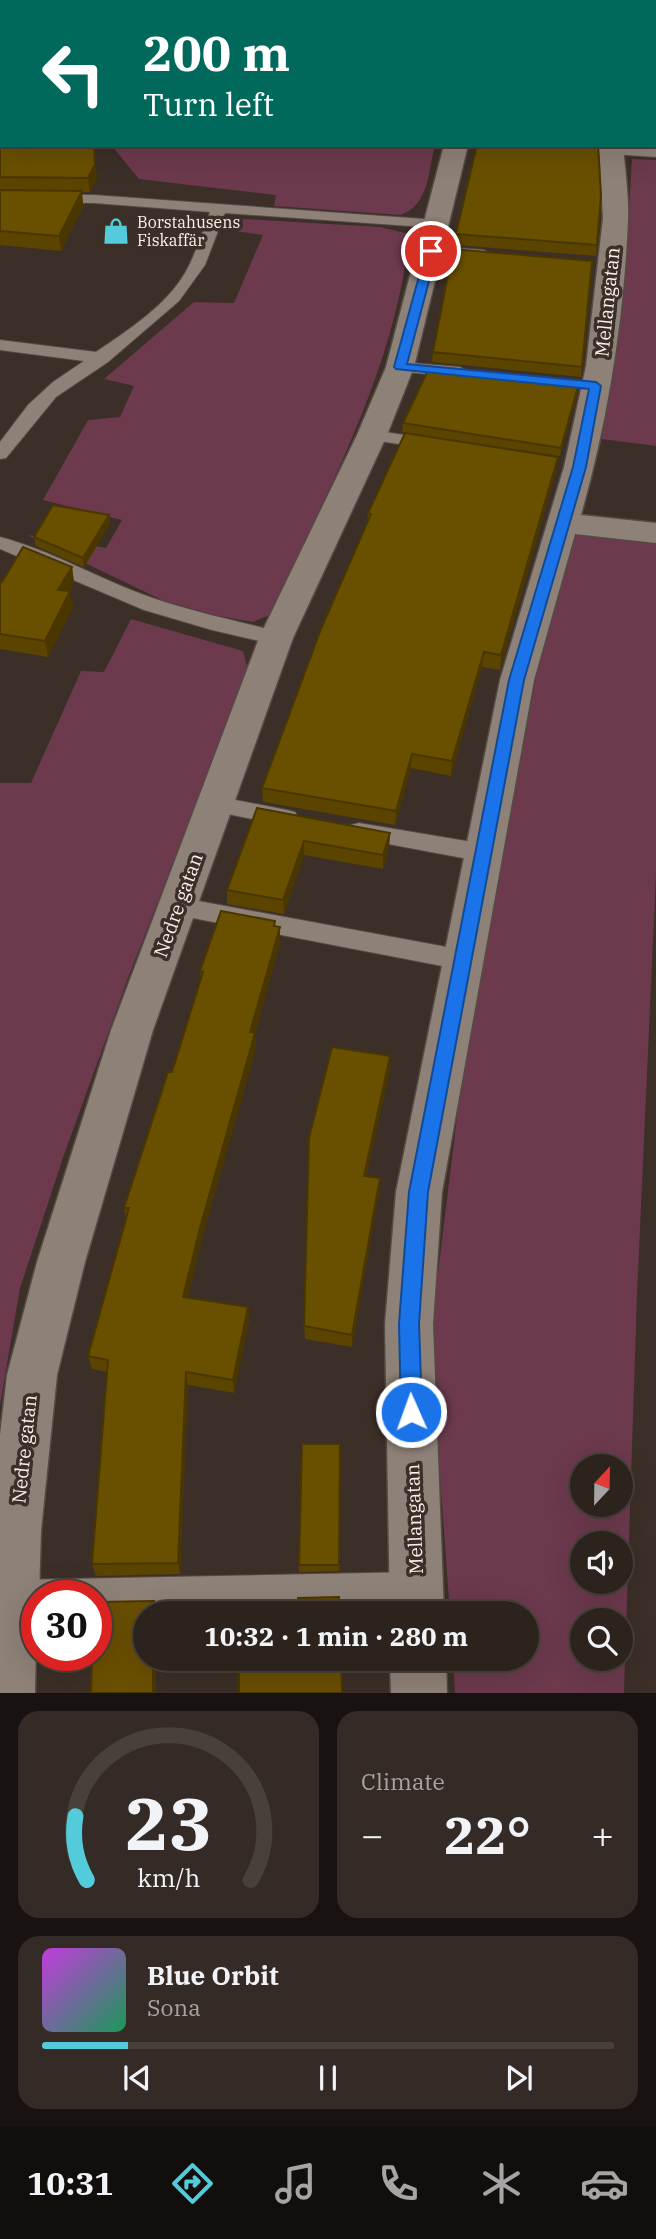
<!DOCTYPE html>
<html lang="en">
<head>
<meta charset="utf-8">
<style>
	:root { --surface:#2c231d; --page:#342b26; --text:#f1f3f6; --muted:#a6a4a4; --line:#48403b; --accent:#53cbdb }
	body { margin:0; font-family:"IBM Plex Serif",serif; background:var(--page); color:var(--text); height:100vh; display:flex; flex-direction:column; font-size:26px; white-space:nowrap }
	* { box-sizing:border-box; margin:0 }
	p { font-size:23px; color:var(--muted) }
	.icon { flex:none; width:38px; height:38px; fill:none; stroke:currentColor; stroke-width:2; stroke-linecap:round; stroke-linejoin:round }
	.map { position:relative; height:1693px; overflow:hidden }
	.panel { display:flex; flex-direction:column; gap:18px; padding:18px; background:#181310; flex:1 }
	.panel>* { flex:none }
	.hud { position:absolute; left:0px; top:0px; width:656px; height:147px; box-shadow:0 7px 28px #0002,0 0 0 2px var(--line); background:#00695c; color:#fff; overflow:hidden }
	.needle { width:46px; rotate:22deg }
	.buttons { position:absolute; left:570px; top:1454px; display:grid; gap:14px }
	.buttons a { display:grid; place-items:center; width:63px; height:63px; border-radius:50%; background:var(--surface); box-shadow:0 7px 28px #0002,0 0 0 2px var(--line); font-size:35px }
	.speed { position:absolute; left:21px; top:1580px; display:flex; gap:14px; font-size:35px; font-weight:700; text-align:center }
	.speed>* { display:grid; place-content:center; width:91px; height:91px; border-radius:50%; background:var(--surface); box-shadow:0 7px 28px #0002,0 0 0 2px var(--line); line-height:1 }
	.speed .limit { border:10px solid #d22; background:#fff; color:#111 }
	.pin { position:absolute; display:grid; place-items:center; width:60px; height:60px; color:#fff; margin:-30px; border:4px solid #fff; border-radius:50%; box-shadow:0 2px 7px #0007 }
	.me { position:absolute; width:77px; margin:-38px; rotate:358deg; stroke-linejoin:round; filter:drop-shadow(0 0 5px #0008) }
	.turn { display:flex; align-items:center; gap:24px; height:147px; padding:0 28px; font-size:32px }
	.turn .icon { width:91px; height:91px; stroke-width:2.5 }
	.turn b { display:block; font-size:49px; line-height:60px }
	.big { font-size:52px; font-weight:700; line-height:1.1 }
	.panel .widget { flex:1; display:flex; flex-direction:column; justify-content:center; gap:10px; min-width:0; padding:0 24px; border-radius:21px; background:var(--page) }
	.panel .dial { align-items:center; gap:0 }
	.dial svg { height:182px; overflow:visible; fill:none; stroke:var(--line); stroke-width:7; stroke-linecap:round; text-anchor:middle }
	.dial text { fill:var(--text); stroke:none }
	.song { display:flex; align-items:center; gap:21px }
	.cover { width:84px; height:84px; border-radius:10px; background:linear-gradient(135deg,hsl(290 70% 55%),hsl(150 70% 35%)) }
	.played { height:7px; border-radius:4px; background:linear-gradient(90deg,var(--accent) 15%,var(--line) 15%) }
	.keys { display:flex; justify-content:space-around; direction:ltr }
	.heat { display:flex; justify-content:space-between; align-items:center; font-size:38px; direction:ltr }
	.panel .tiles { flex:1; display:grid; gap:18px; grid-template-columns:1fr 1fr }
	.widget:last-child { grid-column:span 2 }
	.trip { position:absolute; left:133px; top:1601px; width:406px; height:70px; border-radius:35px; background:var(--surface); box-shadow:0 7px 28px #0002,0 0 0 2px var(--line); font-weight:700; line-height:70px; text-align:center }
	.dock { display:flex; height:112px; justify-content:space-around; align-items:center; background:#120e0c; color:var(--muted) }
	.dock .icon { width:49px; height:49px }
	.dock .current { color:var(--accent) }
	.dock b { font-size:32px; color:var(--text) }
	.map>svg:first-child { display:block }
</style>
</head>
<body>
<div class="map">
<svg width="656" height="1693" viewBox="0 0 656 1693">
	<rect width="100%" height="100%" fill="#3b2f27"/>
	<g fill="#6c394d" fill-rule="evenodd">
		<path d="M 111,145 L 435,145 C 428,172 429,206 400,215 L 274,206 L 276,195 L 139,179 Z"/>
		<polygon points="632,159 656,160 656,446 601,439 625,275"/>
		<path d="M 244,219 L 380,227 L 409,234 C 397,367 325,495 270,615 L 253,622 L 218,616 L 164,601 L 27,535 L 106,548 L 122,520 L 43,500 L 88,420 L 120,417 L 134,386 L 104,379 L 194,302 L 234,303 L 263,235 L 227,230 Z"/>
		<path d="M 576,535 L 656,543 L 656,875 L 637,1295 L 624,1693 L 455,1693 L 453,1659 L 527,1659 L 527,1614 L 450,1614 L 430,1338 L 465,1052 L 561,545 ZM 583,1466 L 621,1466 L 621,1505 L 583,1505 ZM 583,1544 L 621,1544 L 621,1582 L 583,1582 ZM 583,1620 L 621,1620 L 621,1659 L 583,1659 Z"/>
		<polygon points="131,619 243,651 248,670 128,978 65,1152 20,1288 0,1405 0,783 31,783 81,671 104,672"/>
	</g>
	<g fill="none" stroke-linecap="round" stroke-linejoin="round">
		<defs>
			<g id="service">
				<polygon points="524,145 656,149 656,157 531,149"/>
				<path d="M 0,194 L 94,195 L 438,220 L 445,224 L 438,228 L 225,213 L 205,265 L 179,301 L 108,362 L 56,397 L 6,458 L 0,459 L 0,442 L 28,405 L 53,382 L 84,361 L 0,350 L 0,340 L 96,352 C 127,331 166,306 185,273 C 196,254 202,232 210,212 L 94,203 L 0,202 Z"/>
				<polygon points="431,246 484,250 492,255 484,260 426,254 423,251"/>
				<polygon points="400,362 460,367 468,372 460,377 394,371 392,367"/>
				<polygon points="372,430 431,439 440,444 431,449 366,439 363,435 366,431"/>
				<path d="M 0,537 C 49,550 92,575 139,593 C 186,611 235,620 283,633 L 286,638 L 283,643 L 276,645 L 212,630 L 144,610 L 0,549 Z"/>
				<polygon points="215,796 287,810 295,812 298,818 295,824 287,826 207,810 204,804 207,798"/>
				<polygon points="359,823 484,844 492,847 495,853 492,859 484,862 351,837 348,831 351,825"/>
				<polygon points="177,897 463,950 472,953 475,960 472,967 463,970 177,915 169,912 165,906 169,900"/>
				<polygon points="416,1572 427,1577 432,1588 427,1599 416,1604 96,1610 96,1596 37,1596 37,1612 12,1612 0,1606 1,1585 12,1580"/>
			</g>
			<g id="minor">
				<polygon points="430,0 450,0 451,2 431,2"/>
				<polygon points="444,145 468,145 414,367 387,435 293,638 153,1030 85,1262 57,1375 41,1531 39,1596 37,1596 35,1693 0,1693 0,1435 7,1375 37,1262 111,1030 259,638 357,435 386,367"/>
				<path d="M 599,145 L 623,145 C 625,170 629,196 628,220 C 624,319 608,420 581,515 L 656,523 L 656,543 L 575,534 L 534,680 L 442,1192 L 433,1324 L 444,1614 L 390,1614 L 385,1324 L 396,1192 L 500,680 L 564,467 L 586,366 L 603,218 Z"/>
				<polygon points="390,1659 446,1659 447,1693 391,1693"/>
			</g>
		</defs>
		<use href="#service" stroke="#554b45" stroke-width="2"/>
		<use href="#minor" stroke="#554b45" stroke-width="3"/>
		<use href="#service" fill="#8e8177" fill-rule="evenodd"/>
		<use href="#minor" fill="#8e8177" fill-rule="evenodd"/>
	</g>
	<g fill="#5a4400">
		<polygon points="455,0 654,0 656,1 656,147 626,145 654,145 654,2 456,2"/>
		<polygon points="0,108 2,145 97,179 90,192 82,192 83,206 61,251 0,245"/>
		<polygon points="456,234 597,245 596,256 455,245"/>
		<polygon points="592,261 581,377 432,362 433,352"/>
		<polygon points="579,383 578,392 560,456 402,432 403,423"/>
		<polygon points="556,471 500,670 482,667 451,776 411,768 395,825 263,802 262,788 367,523 368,513"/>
		<polygon points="109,515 110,524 84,567 36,546 34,537"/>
		<polygon points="72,567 74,583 69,591 73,607 48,657 0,649 0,581"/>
		<polygon points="257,808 390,833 389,847 383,869 304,855 284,914 227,904 227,890"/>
		<polygon points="275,926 280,927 280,942 255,1034 256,1048 201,1242 188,1297 248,1307 249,1320 234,1393 188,1385 180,1574 96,1576 92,1564 107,1372 92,1369 88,1356 126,1218 124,1208 172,1072 201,981 200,971"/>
		<polygon points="390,1056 390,1070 366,1176 380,1178 379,1191 352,1347 305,1339 304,1326"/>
		<polygon points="340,1444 339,1571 299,1572 299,1565"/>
	</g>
	<g fill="#4a3700">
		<polygon points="94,145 97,179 90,192 88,178"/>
		<polygon points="82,191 83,206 61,251 59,236"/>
		<polygon points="579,383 578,392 560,456 561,448"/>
		<polygon points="558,457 556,471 500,670 501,655"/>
		<polygon points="109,515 110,524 84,567 83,558"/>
		<polygon points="72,567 74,583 61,606 58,590"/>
		<polygon points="70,591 73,607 48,657 45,641"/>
		<polygon points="484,652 482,667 451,776 452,761"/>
		<polygon points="412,754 411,768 395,825 396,811"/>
		<polygon points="390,833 389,847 383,869 383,855"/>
		<polygon points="304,841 304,855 284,914 283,900"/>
		<polygon points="280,927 280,942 255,1034 256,1048 201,1242 185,1310 183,1297 200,1228 250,1032"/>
		<polygon points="390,1056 390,1070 363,1189 364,1176"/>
		<polygon points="380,1178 379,1191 352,1347 352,1335"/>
		<polygon points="248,1307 249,1320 234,1393 233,1380"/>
		<polygon points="186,1372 188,1385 180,1574 178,1563"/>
		<rect x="153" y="1659" width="3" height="34"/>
	</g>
	<g fill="#694f00" stroke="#4a3700" stroke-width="2">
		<polygon points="458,0 654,0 656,1 656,136 654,136 654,2 459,2"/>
		<polygon points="0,108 2,108 2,145 94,145 95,165 88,178 0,177"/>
		<polygon points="477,145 598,145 601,196 597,245 456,234"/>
		<polygon points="0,190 82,191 59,236 0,231"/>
		<polygon points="453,249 592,261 582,367 433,352"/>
		<polygon points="429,368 579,383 561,448 403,423"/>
		<polygon points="405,433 558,457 501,655 484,652 452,761 412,754 396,811 262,788 321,629 371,514 368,513"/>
		<polygon points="53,505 109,515 83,558 34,537"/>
		<polygon points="23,547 72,567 58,590 70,591 45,641 0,634 0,581 2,582"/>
		<polygon points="257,808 390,833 383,855 304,841 283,900 227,890"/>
		<polygon points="221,911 275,921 274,926 280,927 250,1032 255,1033 200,1228 183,1297 248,1307 233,1380 186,1372 178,1563 92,1564 108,1360 88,1356 129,1208 124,1208 168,1072 172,1072 203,972 200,971"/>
		<polygon points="332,1047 390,1056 364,1176 380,1178 352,1335 304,1326 309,1138"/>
		<polygon points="302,1444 340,1444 339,1565 299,1565"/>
		<polygon points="339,1597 340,1614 240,1614 240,1612 298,1611 298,1598"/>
		<polygon points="154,1601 154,1614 145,1614 145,1659 153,1659 153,1693 91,1693 92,1656 96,1656 96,1602"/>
		<polygon points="239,1659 341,1659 342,1693 239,1693"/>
	</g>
	<polygon fill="#1a73e8" stroke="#114b97" stroke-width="2" points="431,247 437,251 407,364 596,382 601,386 586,467 524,680 428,1192 419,1324 422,1412 418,1419 411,1422 404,1419 401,1412 399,1324 409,1192 509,680 573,467 589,389 396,369 394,367 426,251"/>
	<defs>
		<symbol id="shop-bare" viewBox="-9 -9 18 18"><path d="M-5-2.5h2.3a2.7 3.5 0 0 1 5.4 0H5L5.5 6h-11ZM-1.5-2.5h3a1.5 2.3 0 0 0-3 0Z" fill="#53cbdb" stroke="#3b2f27" stroke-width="2.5" paint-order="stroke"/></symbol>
	</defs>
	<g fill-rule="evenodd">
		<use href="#shop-bare" x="97" y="212" width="38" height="38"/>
	</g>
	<g text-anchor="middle" stroke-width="7" stroke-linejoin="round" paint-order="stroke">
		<g font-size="16" fill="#f9f1ec" stroke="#3b2f27" text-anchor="start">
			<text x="137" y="228">Borstahusens<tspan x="137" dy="18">Fiskaffär</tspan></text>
		</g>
		<g font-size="19" fill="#f9f1ec" stroke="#3b2f27">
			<text transform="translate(607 302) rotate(-84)" y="7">Mellangatan</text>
			<text transform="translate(178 905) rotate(-70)" y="7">Nedre gatan</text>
			<text transform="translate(24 1449) rotate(-84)" y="7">Nedre gatan</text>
			<text transform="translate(414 1519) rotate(-92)" y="7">Mellangatan</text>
		</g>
	</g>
</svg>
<div class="buttons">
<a><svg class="needle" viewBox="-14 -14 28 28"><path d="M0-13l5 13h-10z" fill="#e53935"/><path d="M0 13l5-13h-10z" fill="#a6a4a4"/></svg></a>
<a><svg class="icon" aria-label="sound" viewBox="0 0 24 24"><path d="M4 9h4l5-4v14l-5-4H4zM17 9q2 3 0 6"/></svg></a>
<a><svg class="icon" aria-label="search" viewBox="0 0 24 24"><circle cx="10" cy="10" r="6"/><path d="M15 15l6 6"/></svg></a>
</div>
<div class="speed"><div class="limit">30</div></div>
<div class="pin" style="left:431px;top:251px;background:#d93025"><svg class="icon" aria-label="arrive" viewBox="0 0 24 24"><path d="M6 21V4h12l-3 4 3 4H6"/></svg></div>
<svg class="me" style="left:411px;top:1412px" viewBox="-20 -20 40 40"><circle r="17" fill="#1a73e8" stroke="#fff" stroke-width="3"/><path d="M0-11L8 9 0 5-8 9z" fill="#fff"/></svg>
<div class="trip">10:32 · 1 min · 280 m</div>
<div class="hud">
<div class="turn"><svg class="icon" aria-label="left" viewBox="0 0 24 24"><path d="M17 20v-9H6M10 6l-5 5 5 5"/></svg><div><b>200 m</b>Turn left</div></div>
</div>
</div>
<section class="panel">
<div class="tiles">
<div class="widget dial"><svg viewBox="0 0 100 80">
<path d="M14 69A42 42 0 1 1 86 69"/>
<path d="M14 69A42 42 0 0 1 9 41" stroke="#53cbdb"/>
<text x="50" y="56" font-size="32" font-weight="700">23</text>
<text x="50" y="72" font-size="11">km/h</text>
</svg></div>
<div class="widget"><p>Climate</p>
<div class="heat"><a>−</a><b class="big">22°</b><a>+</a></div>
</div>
<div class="widget">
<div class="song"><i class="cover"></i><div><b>Blue Orbit</b><p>Sona</p></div></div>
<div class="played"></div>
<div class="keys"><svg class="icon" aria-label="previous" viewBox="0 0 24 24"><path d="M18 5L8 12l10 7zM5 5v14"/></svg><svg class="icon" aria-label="pause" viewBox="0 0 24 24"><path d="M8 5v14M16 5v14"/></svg><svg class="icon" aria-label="next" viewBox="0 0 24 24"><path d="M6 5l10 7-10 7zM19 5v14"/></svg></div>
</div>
</div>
</section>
<nav class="dock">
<b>10:31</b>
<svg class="icon current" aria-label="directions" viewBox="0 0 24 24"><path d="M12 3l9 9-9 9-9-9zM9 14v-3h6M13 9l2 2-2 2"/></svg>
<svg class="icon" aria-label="music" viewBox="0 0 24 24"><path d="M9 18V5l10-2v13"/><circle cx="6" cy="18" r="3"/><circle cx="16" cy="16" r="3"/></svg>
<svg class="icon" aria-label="phone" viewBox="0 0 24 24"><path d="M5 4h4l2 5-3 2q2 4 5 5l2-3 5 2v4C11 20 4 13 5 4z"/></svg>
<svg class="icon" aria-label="climate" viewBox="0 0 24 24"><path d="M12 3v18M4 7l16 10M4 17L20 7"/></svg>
<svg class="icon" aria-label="car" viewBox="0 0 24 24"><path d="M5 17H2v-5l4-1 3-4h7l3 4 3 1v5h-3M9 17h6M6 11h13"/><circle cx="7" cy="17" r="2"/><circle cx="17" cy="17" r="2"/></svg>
</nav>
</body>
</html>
